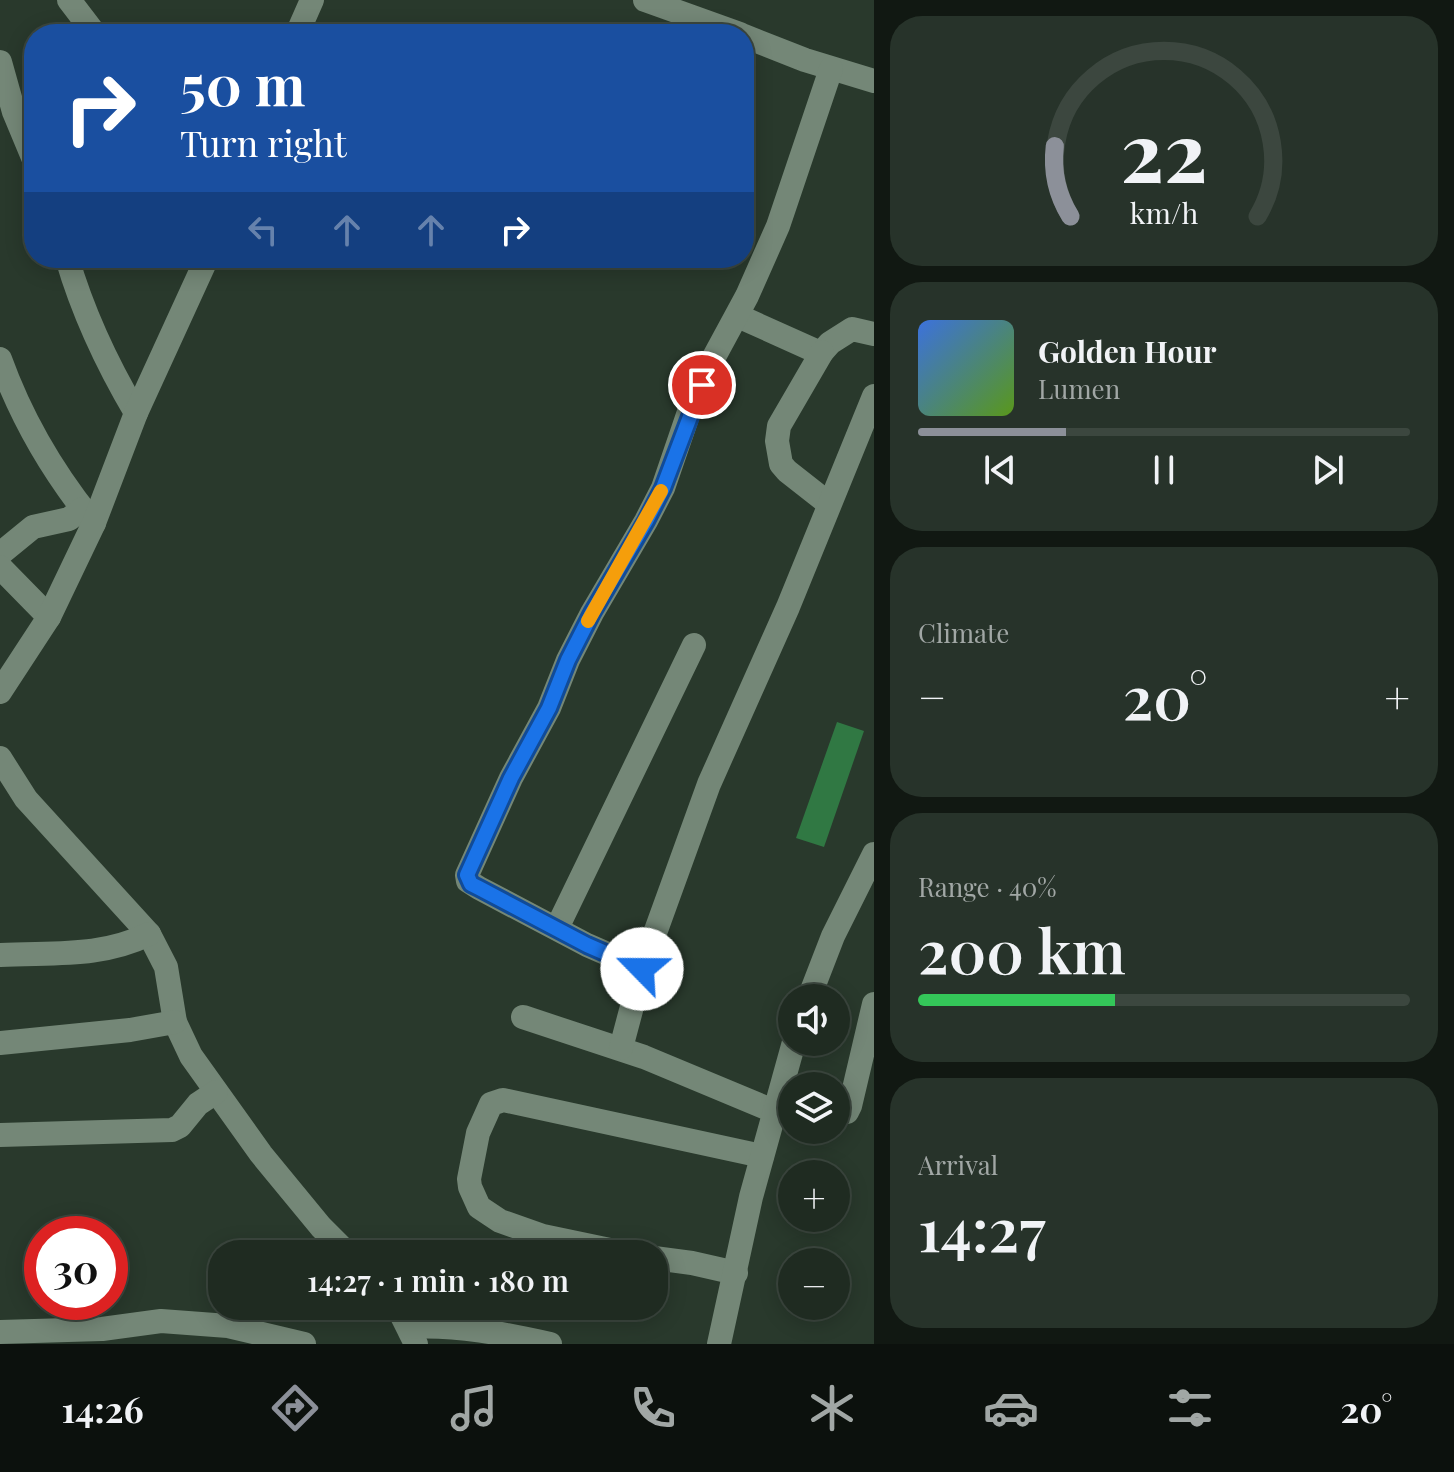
<!DOCTYPE html>
<html lang="en">
<head>
<meta charset="utf-8">
<style>
	:root { --surface:#1f2b21; --page:#27332a; --text:#f1f3f6; --muted:#a1a7a5; --line:#3c473f; --accent:#8c9099 }
	body { margin:0; font-family:"Playfair Display",serif; background:var(--page); color:var(--text); height:100vh; display:flex; flex-direction:column; font-size:30px; white-space:nowrap }
	* { box-sizing:border-box; margin:0 }
	p { font-size:26px; color:var(--muted) }
	.icon { flex:none; width:44px; height:44px; fill:none; stroke:currentColor; stroke-width:2; stroke-linecap:round; stroke-linejoin:round }
	.map { position:relative; flex:1; overflow:hidden }
	.details { display:flex; flex-direction:column; gap:16px; padding:16px; background:#111812; width:580px }
	.details>* { flex:none }
	.hud { position:absolute; left:24px; top:24px; width:730px; height:244px; border-radius:32px; box-shadow:0 4px 20px #0003,0 0 0 2px var(--line); background:#1a4fa0; color:#fff; overflow:hidden }
	.controls { position:absolute; left:778px; top:984px; display:grid; gap:16px }
	.controls a { display:grid; place-items:center; width:72px; height:72px; border-radius:50%; background:var(--surface); box-shadow:0 4px 20px #0003,0 0 0 2px var(--line); font-size:40px }
	.speed { position:absolute; left:24px; top:1216px; display:flex; gap:16px; font-size:40px; font-weight:700; text-align:center }
	.speed>* { display:grid; place-content:center; width:104px; height:104px; border-radius:50%; background:var(--surface); box-shadow:0 4px 20px #0003,0 0 0 2px var(--line); line-height:1 }
	.speed .limit { border:12px solid #d22; background:#fff; color:#111 }
	.pin { position:absolute; display:grid; place-items:center; width:68px; height:68px; color:#fff; margin:-34px; border:4px solid #fff; border-radius:50%; box-shadow:0 2px 8px #0007 }
	.me { position:absolute; width:88px; margin:-44px; rotate:293deg; stroke-linejoin:round; filter:drop-shadow(0 0 6px #0008) }
	.turn { display:flex; align-items:center; gap:28px; height:168px; padding:0 24px; font-size:36px }
	.turn .icon { width:104px; height:104px; stroke-width:2.5 }
	.turn b { display:block; font-size:56px; line-height:68px }
	.lanes { display:flex; align-items:center; height:76px; padding:0 24px; background:#0003; justify-content:center; gap:40px; direction:ltr }
	.lanes .off { opacity:.35 }
	.big { font-size:60px; font-weight:600; line-height:1.1 }
	.details .card { flex:1; display:flex; flex-direction:column; justify-content:center; gap:12px; min-width:0; padding:0 28px; border-radius:32px; background:var(--page) }
	.details .dial { align-items:center; gap:0 }
	.dial svg { height:208px; overflow:visible; fill:none; stroke:var(--line); stroke-width:7; stroke-linecap:round; text-anchor:middle }
	.dial text { fill:var(--text); stroke:none }
	.song { display:flex; align-items:center; gap:24px }
	.cover { width:96px; height:96px; border-radius:12px; background:linear-gradient(135deg,hsl(220 70% 55%),hsl(90 70% 35%)) }
	.played { height:8px; border-radius:4px; background:linear-gradient(90deg,var(--accent) 30%,var(--line) 30%) }
	.keys { display:flex; justify-content:space-around; direction:ltr }
	.heat { display:flex; justify-content:space-between; align-items:center; font-size:44px; direction:ltr }
	.charge { height:12px; border-radius:6px; background:linear-gradient(90deg,#34c759 40%,var(--line) 0) }
	.trip { position:absolute; left:208px; top:1240px; width:460px; height:80px; border-radius:32px; background:var(--surface); box-shadow:0 4px 20px #0003,0 0 0 2px var(--line); font-weight:600; line-height:80px; text-align:center }
	.tab-bar { display:flex; height:128px; justify-content:space-around; align-items:center; background:#0c110d; color:var(--muted) }
	.tab-bar .icon { width:56px; height:56px }
	.tab-bar .active { color:var(--accent) }
	.tab-bar b { font-size:36px; color:var(--text) }
	main { display:flex; flex:1; min-height:0 }
	.map>svg:first-child { display:block }
</style>
</head>
<body>
<main>
<div class="map">
<svg width="874" height="1344" viewBox="0 0 874 1344">
	<rect width="100%" height="100%" fill="#29392c"/>
	<polygon fill="#307843" points="837,722 864,731 824,847 796,838"/>
	<g fill="none" stroke-linecap="round" stroke-linejoin="round">
		<g stroke="#748777" stroke-width="24">
			<polyline points="69,0 95,34"/>
			<polyline points="645,0 740,34"/>
			<polyline points="297,34 312,0"/>
			<polyline points="744,36 805,60 874,81"/>
			<polyline points="0,62 14,112 34,160"/>
			<path d="M 67,258 C 83,313 107,364 136,413"/>
			<polyline points="738,316 818,352 822,352 830,343 852,329 874,334"/>
			<polyline points="822,352 779,426 777,441 781,464 787,471 829,504"/>
			<path d="M 0,359 C 22,420 54,474 94,523"/>
			<polyline points="0,554 33,527 69,519 82,509"/>
			<polyline points="0,567 49,617"/>
			<polyline points="0,692 49,617 94,523 136,413 207,258"/>
			<polyline points="0,758 26,799 149,934 166,967 175,1022 191,1056 261,1154 321,1227 348,1254"/>
			<polyline points="557,928 694,645"/>
			<path d="M 0,955 C 53,952 100,958 149,934"/>
			<polyline points="642,969 587,945 479,888 468,881 467,875 511,778 549,708 568,660 592,613 646,521 663,488 689,412 714,357 747,296 778,226 831,69"/>
			<polyline points="809,998 833,936 874,854"/>
			<polyline points="523,1017 644,1057 776,1112"/>
			<polyline points="0,1043 130,1030 175,1022"/>
			<polyline points="621,1048 642,969 709,784 788,607 874,396"/>
			<polyline points="836,1114 847,1112 850,1106 874,1004"/>
			<polyline points="0,1135 172,1130 180,1126 198,1104 216,1092"/>
			<polyline points="629,1254 543,1236 500,1221 479,1207 470,1187 469,1179 478,1133 491,1104 503,1100 762,1156"/>
			<polyline points="654,1258 692,1263 736,1273"/>
			<polyline points="397,1306 416,1344"/>
			<path d="M 409,1327 C 456,1324 505,1334 550,1344"/>
			<polyline points="0,1332 102,1329 161,1321 228,1326 304,1344"/>
			<polyline points="719,1344 751,1197 794,1042"/>
		</g>
	</g>
	<g fill="none" stroke-linecap="round" stroke-linejoin="round">
		<defs>
			<polyline id="route" points="642,969 587,945 479,888 471,884 467,875 511,778 549,708 568,660 592,613 646,521 663,488 702,385"/>
		</defs>
		<use href="#route" stroke="#114b97" stroke-width="20"/>
		<use href="#route" stroke="#1a73e8" stroke-width="14"/>
		<polyline stroke="#f59e0b" stroke-width="14" points="588,621 661,491"/>
	</g>
</svg>
<div class="controls">
<a><svg class="icon" aria-label="sound" viewBox="0 0 24 24"><path d="M4 9h4l5-4v14l-5-4H4zM17 9q2 3 0 6"/></svg></a>
<a><svg class="icon" aria-label="layers" viewBox="0 0 24 24"><path d="M12 4l9 5-9 5-9-5zM3 14l9 5 9-5"/></svg></a>
<a>+</a>
<a>−</a>
</div>
<div class="speed"><div class="limit">30</div></div>
<div class="pin" style="left:702px;top:385px;background:#d93025"><svg class="icon" aria-label="arrive" viewBox="0 0 24 24"><path d="M6 21V4h12l-3 4 3 4H6"/></svg></div>
<svg class="me" style="left:642px;top:969px" viewBox="-20 -20 40 40"><circle r="19" fill="#fff"/><path d="M0-13L10 11 0 6-10 11z" fill="#1a73e8"/></svg>
<div class="trip">14:27 · 1 min · 180 m</div>
<div class="hud">
<div class="turn"><svg class="icon" aria-label="right" viewBox="0 0 24 24"><path d="M7 20v-9h11M14 6l5 5-5 5"/></svg><div><b>50 m</b>Turn right</div></div>
<div class="lanes"><svg class="icon off" aria-label="left" viewBox="0 0 24 24"><path d="M17 20v-9H6M10 6l-5 5 5 5"/></svg><svg class="icon off" aria-label="ahead" viewBox="0 0 24 24"><path d="M12 20V5M6 11l6-6 6 6"/></svg><svg class="icon off" aria-label="ahead" viewBox="0 0 24 24"><path d="M12 20V5M6 11l6-6 6 6"/></svg><svg class="icon" aria-label="right" viewBox="0 0 24 24"><path d="M7 20v-9h11M14 6l5 5-5 5"/></svg></div>
</div>
</div>
<section class="details">
<div class="card dial"><svg viewBox="0 0 100 80">
<path d="M14 69A42 42 0 1 1 86 69"/>
<path d="M14 69A42 42 0 0 1 8 42" stroke="#8c9099"/>
<text x="50" y="56" font-size="32" font-weight="700">22</text>
<text x="50" y="72" font-size="11">km/h</text>
</svg></div>
<div class="card">
<div class="song"><i class="cover"></i><div><b>Golden Hour</b><p>Lumen</p></div></div>
<div class="played"></div>
<div class="keys"><svg class="icon" aria-label="previous" viewBox="0 0 24 24"><path d="M18 5L8 12l10 7zM5 5v14"/></svg><svg class="icon" aria-label="pause" viewBox="0 0 24 24"><path d="M8 5v14M16 5v14"/></svg><svg class="icon" aria-label="next" viewBox="0 0 24 24"><path d="M6 5l10 7-10 7zM19 5v14"/></svg></div>
</div>
<div class="card"><p>Climate</p>
<div class="heat"><a>−</a><b class="big">20°</b><a>+</a></div>
</div>
<div class="card"><p>Range · 40%</p><b class="big">200 km</b><div class="charge"></div></div>
<div class="card"><p>Arrival</p><b class="big">14:27</b></div>
</section>
</main>
<nav class="tab-bar">
<b>14:26</b>
<svg class="icon active" aria-label="directions" viewBox="0 0 24 24"><path d="M12 3l9 9-9 9-9-9zM9 14v-3h6M13 9l2 2-2 2"/></svg>
<svg class="icon" aria-label="music" viewBox="0 0 24 24"><path d="M9 18V5l10-2v13"/><circle cx="6" cy="18" r="3"/><circle cx="16" cy="16" r="3"/></svg>
<svg class="icon" aria-label="phone" viewBox="0 0 24 24"><path d="M5 4h4l2 5-3 2q2 4 5 5l2-3 5 2v4C11 20 4 13 5 4z"/></svg>
<svg class="icon" aria-label="climate" viewBox="0 0 24 24"><path d="M12 3v18M4 7l16 10M4 17L20 7"/></svg>
<svg class="icon" aria-label="car" viewBox="0 0 24 24"><path d="M5 17H2v-5l4-1 3-4h7l3 4 3 1v5h-3M9 17h6M6 11h13"/><circle cx="7" cy="17" r="2"/><circle cx="17" cy="17" r="2"/></svg>
<svg class="icon" aria-label="filters" viewBox="0 0 24 24"><path d="M4 7h16M4 17h16"/><circle cx="9" cy="7" r="2"/><circle cx="15" cy="17" r="2"/></svg>
<b>20°</b>
</nav>
</body>
</html>
